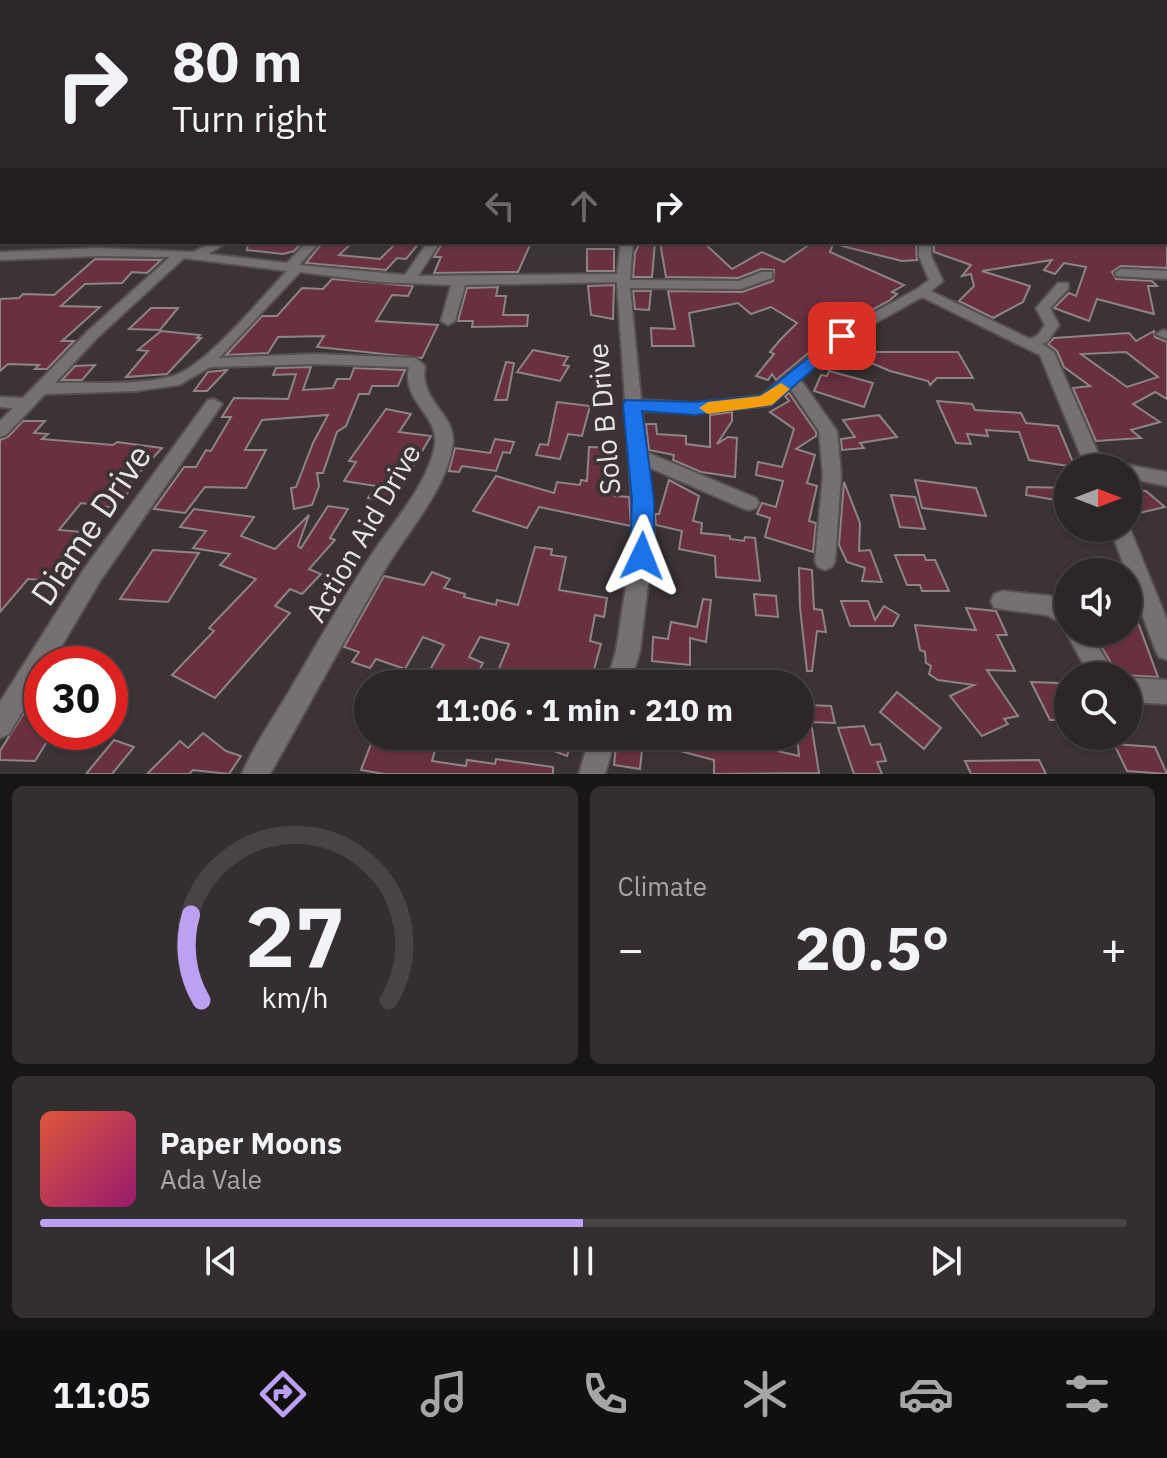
<!DOCTYPE html>
<html lang="en">
<head>
<meta charset="utf-8">
<style>
	:root { --surface:#2c2628; --page:#342e30; --text:#f1f3f6; --muted:#a6a5a8; --line:#484345; --accent:#bca0f2 }
	body { margin:0; font-family:"IBM Plex Sans",sans-serif; background:var(--page); color:var(--text); height:100vh; display:flex; flex-direction:column; font-size:30px; white-space:nowrap }
	* { box-sizing:border-box; margin:0 }
	p { font-size:26px; color:var(--muted) }
	.icon { flex:none; width:44px; height:44px; fill:none; stroke:currentColor; stroke-width:2; stroke-linecap:round; stroke-linejoin:round }
	.map { position:relative; height:774px; overflow:hidden }
	.panel { display:flex; flex-direction:column; gap:12px; padding:12px; background:#181516; flex:1 }
	.panel>* { flex:none }
	.banner { position:absolute; left:0px; top:0px; width:1168px; height:244px; box-shadow:0 2px 6px #0004,0 0 0 2px var(--line); background:#2c2628; color:var(--text); overflow:hidden }
	.needle { width:52px; rotate:90deg }
	.fabs { position:absolute; left:1054px; top:454px; display:grid; gap:16px }
	.fabs a { display:grid; place-items:center; width:88px; height:88px; border-radius:50%; background:var(--surface); box-shadow:0 2px 6px #0004,0 0 0 2px var(--line); font-size:40px }
	.speed { position:absolute; left:24px; top:646px; display:flex; gap:16px; font-size:40px; font-weight:700; text-align:center }
	.speed>* { display:grid; place-content:center; width:104px; height:104px; border-radius:50%; background:var(--surface); box-shadow:0 2px 6px #0004,0 0 0 2px var(--line); line-height:1 }
	.speed .limit { border:12px solid #d22; background:#fff; color:#111 }
	.pin { position:absolute; display:grid; place-items:center; width:68px; height:68px; color:#fff; margin:-34px; border-radius:16px; box-shadow:0 4px 12px #0006 }
	.me { position:absolute; width:88px; margin:-44px; rotate:2deg; stroke-linejoin:round; filter:drop-shadow(0 0 6px #0008) }
	.turn { display:flex; align-items:center; gap:28px; height:168px; padding:0 40px; font-size:36px }
	.turn .icon { width:104px; height:104px; stroke-width:2.5 }
	.turn b { display:block; font-size:56px; line-height:68px }
	.lanes { display:flex; align-items:center; height:76px; padding:0 40px; background:#0003; justify-content:center; gap:40px; direction:ltr }
	.lanes .off { opacity:.35 }
	.big { font-size:60px; font-weight:800; line-height:1.1 }
	.panel .widget { flex:1; display:flex; flex-direction:column; justify-content:center; gap:12px; min-width:0; padding:0 28px; border-radius:12px; background:var(--page) }
	.panel .dial { align-items:center; gap:0 }
	.dial svg { height:208px; overflow:visible; fill:none; stroke:var(--line); stroke-width:7; stroke-linecap:round; text-anchor:middle }
	.dial text { fill:var(--text); stroke:none }
	.song { display:flex; align-items:center; gap:24px }
	.cover { width:96px; height:96px; border-radius:12px; background:linear-gradient(135deg,hsl(10 70% 55%),hsl(320 70% 35%)) }
	.played { height:8px; border-radius:4px; background:linear-gradient(90deg,var(--accent) 50%,var(--line) 50%) }
	.keys { display:flex; justify-content:space-around; direction:ltr }
	.heat { display:flex; justify-content:space-between; align-items:center; font-size:44px; direction:ltr }
	.panel .tiles { flex:1; display:grid; gap:12px; grid-template-columns:1fr 1fr }
	.widget:last-child { grid-column:span 2 }
	.trip { position:absolute; left:354px; top:670px; width:460px; height:80px; border-radius:40px; background:var(--surface); box-shadow:0 2px 6px #0004,0 0 0 2px var(--line); font-weight:800; line-height:80px; text-align:center }
	.menu { display:flex; height:128px; justify-content:space-around; align-items:center; background:#120f10; color:var(--muted) }
	.menu .icon { width:56px; height:56px }
	.menu .current { color:var(--accent) }
	.menu b { font-size:36px; color:var(--text) }
	.map>svg:first-child { display:block }
</style>
</head>
<body>
<div class="map">
<svg width="1167" height="774" viewBox="0 0 1167 774">
	<rect width="100%" height="100%" fill="#3b3335"/>
	<g fill="#69313f" stroke="#8d8486" stroke-width="2" fill-rule="evenodd">
		<polygon points="248,242 303,242 294,251 283,254 247,250"/>
		<polygon points="323,242 353,242 339,255 380,259 397,242 420,242 406,259 397,258 386,270 306,263"/>
		<polygon points="443,242 509,242 530,245 518,272 434,273 441,257 434,257"/>
		<polygon points="640,242 655,242 652,277 633,277 635,253"/>
		<polygon points="660,242 703,242 732,269 762,252 784,262 813,242 834,242 830,252 904,285 892,292 897,294 890,300 836,330 776,380 772,374 768,380 756,376 774,354 770,352 780,340 797,323 771,307 751,314 738,303 689,313 694,346 652,346 651,328 675,329 668,291 742,292 773,281 774,270 761,269 738,278 666,277"/>
		<polygon points="842,242 916,242 917,260 902,261 842,246"/>
		<polygon points="934,242 1167,242 1167,268 1121,266 1112,272 1116,279 1152,281 1157,286 1148,286 1154,314 1097,299 1089,321 1054,308 1069,293 1076,296 1086,267 1064,263 1055,274 1044,270 1052,260 982,271 1030,286 1023,302 993,318 959,301 974,286 971,274 962,276 971,265 934,252"/>
		<rect x="587" y="249" width="27" height="22"/>
		<polygon points="95,259 161,260 147,273 132,272 122,283 85,284 61,306 100,307 62,341 74,341 47,369 35,369 39,365 8,364 0,371 0,299 19,298 23,294 54,295"/>
		<polygon points="332,279 413,286 408,296 392,295 376,321 438,325 422,358 317,347 324,336 278,337 268,353 226,355 262,316 277,316 302,288 323,289"/>
		<polygon points="614,285 613,319 591,315 588,286"/>
		<polygon points="498,287 496,296 506,296 503,315 528,315 527,326 472,327 473,321 458,321 467,288"/>
		<polygon points="633,291 651,291 649,310 635,309"/>
		<polygon points="151,308 178,308 160,330 129,329"/>
		<polygon points="161,331 200,335 197,338 201,338 167,374 126,377 148,351 138,350"/>
		<path d="M 1154,331 L 1155,337 L 1167,342 L 1167,399 L 1155,392 L 1133,404 L 1160,422 L 1131,430 L 1141,438 L 1096,441 L 1073,388 L 1090,386 L 1064,367 L 1057,351 L 1048,344 L 1054,338 L 1129,333 L 1136,341 ZM 1126,352 L 1158,377 L 1127,387 L 1081,354 Z"/>
		<polygon points="533,350 568,357 563,365 569,366 560,381 517,372"/>
		<polygon points="846,352 958,352 973,378 937,378 930,385 928,381 890,371"/>
		<polygon points="506,362 514,363 507,400 495,400"/>
		<polygon points="95,365 82,380 62,380 75,366"/>
		<polygon points="311,367 303,390 333,388 337,379 350,379 354,368 405,370 398,386 372,386 369,394 359,394 346,426 337,432 323,473 317,473 319,486 312,505 294,509 291,488 296,487 313,443 328,415 262,420 245,450 266,450 246,488 205,487 185,513 154,509 184,467 196,467 206,450 211,451 231,417 222,417 234,398 288,399 296,374 273,375 276,368"/>
		<polygon points="227,370 207,391 194,391 208,372"/>
		<polygon points="829,371 873,383 864,407 814,391 821,375 827,376"/>
		<polygon points="789,393 816,432 816,436 796,449 815,455 807,483 817,486 809,521 816,523 813,552 765,537 770,518 757,514 762,503 776,507 783,481 756,475 758,462 782,467 794,429 770,412 789,401 785,396"/>
		<polygon points="937,401 972,404 975,410 1021,413 1026,423 1058,426 1075,467 1029,460 1019,432 986,430 988,436 967,434 971,444 956,443"/>
		<polygon points="557,402 590,406 582,436 568,434 560,459 536,455 540,444 548,445"/>
		<polygon points="386,409 411,414 399,432 431,436 392,502 368,498 376,486 344,481 356,462 349,461"/>
		<polygon points="732,412 732,421 717,444 728,437 737,438 735,477 701,472 673,460 674,455 649,450 646,424 656,424 657,434 686,436 686,444 710,447 710,415"/>
		<polygon points="879,415 897,437 860,443 864,448 842,450 841,439 855,437 843,420"/>
		<polygon points="23,421 45,421 34,433 48,434 42,439 113,445 117,442 162,448 127,486 133,487 114,508 81,503 59,530 95,533 56,581 28,579 0,612 0,440 8,437"/>
		<polygon points="495,439 514,442 510,453 503,452 496,471 462,466 459,472 449,471 455,448 490,453"/>
		<polygon points="589,447 614,448 615,496 629,497 631,526 539,507 527,528 473,511 496,476 554,493 557,482 580,485 581,480 587,481"/>
		<polygon points="669,480 699,496 693,521 702,523 701,533 730,536 730,539 744,541 745,537 755,538 760,581 716,577 715,556 679,549 682,531 656,525 655,514 659,514"/>
		<polygon points="915,480 976,488 986,516 922,508"/>
		<polygon points="844,482 860,523 859,551 870,550 882,582 862,581 865,568 847,562 839,545"/>
		<polygon points="1027,487 1068,488 1068,502 1026,495"/>
		<polygon points="1128,490 1146,491 1165,507 1135,514 1128,507"/>
		<polygon points="891,495 915,497 925,529 900,527"/>
		<polygon points="328,506 348,509 330,538 335,540 309,569 321,574 302,594 290,589 275,606 290,613 215,698 172,675 214,631 209,628 256,579 220,565 230,554 193,548 206,531 180,527 194,509 254,517 241,536 275,549 309,515 298,546 301,548"/>
		<polygon points="535,547 552,549 551,555 566,557 559,590 607,598 604,617 595,615 590,641 601,644 590,684 564,684 565,680 526,669 523,678 498,671 509,644 480,637 469,657 483,663 472,684 422,684 444,645 423,637 405,669 376,659 370,668 352,662 359,652 344,647 384,576 424,585 432,572 450,579 444,588 465,594 464,597 496,605 497,600 518,605"/>
		<polygon points="153,550 199,553 168,602 120,599"/>
		<polygon points="895,555 924,555 926,560 935,560 949,591 922,591 920,585 907,585"/>
		<polygon points="799,568 812,570 814,609 822,610 826,632 817,631 812,671 807,671 800,607"/>
		<polygon points="754,594 776,596 778,617 756,615"/>
		<polygon points="703,599 711,600 706,642 690,638 690,665 652,661 653,637 668,639 671,622 697,627"/>
		<polygon points="841,601 868,601 875,620 884,606 899,615 893,626 850,626"/>
		<polygon points="1129,601 1140,628 1158,677 1118,675 1098,641 1096,632 1128,632"/>
		<polygon points="966,608 996,611 1007,635 997,635 1015,671 987,670 1018,716 1004,719 1008,724 982,736 950,696 974,685 938,680 929,674 931,666 926,663 925,652 920,650 915,625 976,630"/>
		<polygon points="1031,682 1058,683 1068,702 1068,720 1050,720"/>
		<polygon points="42,684 42,732 53,732 35,761 0,760 0,751"/>
		<polygon points="897,692 941,728 924,749 880,712"/>
		<polygon points="800,695 807,695 808,705 831,706 835,723 811,722 819,773 714,774 714,760 680,751 682,736 712,736 799,756 797,736 800,736"/>
		<polygon points="864,726 871,745 880,744 886,761 877,762 882,774 854,774 838,728"/>
		<polygon points="203,733 226,751 241,756 229,774 193,770 189,774 147,774 180,741 188,748"/>
		<polygon points="374,736 439,736 432,761 466,766 467,760 495,764 496,759 553,767 553,774 384,774 361,770"/>
		<polygon points="514,736 573,736 567,756"/>
		<polygon points="114,740 134,747 112,774 86,774"/>
		<polygon points="1114,744 1155,747 1167,774 1127,771"/>
		<polygon points="616,746 642,750 640,769 614,765"/>
		<polygon points="1039,760 1046,774 971,774 965,761"/>
	</g>
	<g fill="none" stroke-linecap="round" stroke-linejoin="round">
		<defs>
			<g id="minor">
				<polygon points="2,154 2,160 0,161 0,155"/>
				<rect x="1166" y="161" width="1" height="6"/>
				<rect x="1166" y="203" width="1" height="7"/>
				<path d="M 213,242 L 228,242 L 208,254 L 287,263 L 307,242 L 320,242 L 299,265 L 405,275 L 428,242 L 440,242 L 418,276 L 617,274 L 621,242 L 633,242 L 630,280 L 739,281 L 762,272 L 772,272 L 772,278 L 741,289 L 630,288 L 641,400 L 695,403 L 761,396 L 837,333 L 917,289 L 929,280 L 919,256 L 919,242 L 931,242 L 931,256 L 943,281 L 931,291 L 1030,339 L 1038,335 L 1045,325 L 1036,308 L 1058,283 L 1068,283 L 1068,289 L 1050,308 L 1059,325 L 1048,341 L 1042,344 L 1054,352 L 1098,453 L 1127,465 L 1167,472 L 1167,486 L 1128,478 L 1128,468 L 1086,468 L 1040,355 L 922,297 L 847,339 L 800,379 L 837,431 L 841,475 L 835,561 L 832,567 L 825,570 L 818,567 L 815,561 L 823,475 L 819,431 L 790,388 L 771,405 L 765,406 L 695,413 L 642,411 L 646,452 L 756,498 L 759,503 L 756,508 L 749,510 L 742,508 L 648,467 L 654,533 L 640,651 L 630,684 L 606,684 L 616,651 L 634,533 L 617,282 L 465,285 L 455,321 L 448,325 L 441,321 L 451,285 L 379,282 L 300,272 L 219,358 L 315,354 L 416,358 L 425,366 C 418,403 460,414 452,449 C 443,494 407,532 384,571 C 345,638 308,707 270,774 L 242,774 C 254,745 274,717 290,690 C 317,644 343,598 372,554 C 394,521 424,489 434,450 C 443,415 401,404 409,367 L 315,364 L 210,367 L 179,385 L 136,391 L 45,394 L 6,435 L 0,437 L 0,421 L 13,408 L 0,407 L 0,397 L 23,398 L 88,331 L 170,257 L 98,256 L 0,260 L 0,252 L 98,248 L 193,252 ZM 184,258 L 287,271 C 262,297 205,367 173,376 C 136,386 93,382 55,383 L 98,337 Z"/>
				<polygon points="1121,269 1167,271 1167,279 1116,276 1115,273"/>
				<polygon points="1163,330 1167,331 1167,339 1156,334"/>
				<polygon points="214,399 222,404 100,581 51,664 42,664 42,678 9,734 0,738 0,702 84,569 208,400"/>
				<polygon points="1128,524 1167,620 1167,660 1159,657 1155,649 1110,528 1128,528"/>
				<polygon points="1002,591 1051,596 1068,605 1068,632 1090,632 1115,676 1090,676 1066,632 1068,627 1047,615 994,608 991,601 994,594"/>
				<polygon points="1128,678 1167,680 1167,704 1128,702"/>
				<polygon points="590,736 616,736 605,774 579,774"/>
			</g>
		</defs>
		<use href="#minor" stroke="#574f51" stroke-width="4"/>
		<use href="#minor" fill="#757171" fill-rule="evenodd"/>
	</g>
	<linearGradient id="sky" x2="0" y2="1"><stop stop-color="#201c1d"/><stop offset="0.58" stop-color="#4f505c"/><stop offset="1" stop-color="#4f505c" stop-opacity="0"/></linearGradient>
	<rect width="1167" height="261" fill="url(#sky)"/>
	<polygon fill="#1a73e8" stroke="#114b97" stroke-width="2" points="842,331 848,332 848,339 772,405 695,415 642,411 654,500 654,556 650,563 642,566 633,563 630,556 632,500 623,405 625,400 695,402 760,396"/>
	<polygon fill="#f59e0b" points="781,383 790,389 772,405 708,414 699,408 708,402 760,396"/>
	<g text-anchor="middle" stroke-width="8" stroke-linejoin="round" paint-order="stroke">
		<g font-size="28" fill="#e9e4e5" stroke="#3b3335">
			<text transform="translate(604 419) rotate(-95)" y="10">Solo B Drive</text>
			<text transform="translate(363 533) rotate(-60)" y="10">Action Aid Drive</text>
		</g>
		<g font-size="34" fill="#e9e4e5" stroke="#3b3335">
			<text transform="translate(91 525) rotate(-56)" y="12">Diame Drive</text>
		</g>
	</g>
</svg>
<div class="fabs">
<a><svg class="needle" viewBox="-14 -14 28 28"><path d="M0-13l5 13h-10z" fill="#e53935"/><path d="M0 13l5-13h-10z" fill="#a6a5a8"/></svg></a>
<a><svg class="icon" aria-label="sound" viewBox="0 0 24 24"><path d="M4 9h4l5-4v14l-5-4H4zM17 9q2 3 0 6"/></svg></a>
<a><svg class="icon" aria-label="search" viewBox="0 0 24 24"><circle cx="10" cy="10" r="6"/><path d="M15 15l6 6"/></svg></a>
</div>
<div class="speed"><div class="limit">30</div></div>
<div class="pin" style="left:842px;top:336px;background:#d93025"><svg class="icon" aria-label="arrive" viewBox="0 0 24 24"><path d="M6 21V4h12l-3 4 3 4H6"/></svg></div>
<svg class="me" style="left:642px;top:556px" viewBox="-20 -20 40 40"><path d="M0-17L14 15 0 8-14 15z" fill="#1a73e8" stroke="#fff" stroke-width="4"/></svg>
<div class="trip">11:06 · 1 min · 210 m</div>
<div class="banner">
<div class="turn"><svg class="icon" aria-label="right" viewBox="0 0 24 24"><path d="M7 20v-9h11M14 6l5 5-5 5"/></svg><div><b>80 m</b>Turn right</div></div>
<div class="lanes"><svg class="icon off" aria-label="left" viewBox="0 0 24 24"><path d="M17 20v-9H6M10 6l-5 5 5 5"/></svg><svg class="icon off" aria-label="ahead" viewBox="0 0 24 24"><path d="M12 20V5M6 11l6-6 6 6"/></svg><svg class="icon" aria-label="right" viewBox="0 0 24 24"><path d="M7 20v-9h11M14 6l5 5-5 5"/></svg></div>
</div>
</div>
<section class="panel">
<div class="tiles">
<div class="widget dial"><svg viewBox="0 0 100 80">
<path d="M14 69A42 42 0 1 1 86 69"/>
<path d="M14 69A42 42 0 0 1 10 36" stroke="#bca0f2"/>
<text x="50" y="56" font-size="32" font-weight="700">27</text>
<text x="50" y="72" font-size="11">km/h</text>
</svg></div>
<div class="widget"><p>Climate</p>
<div class="heat"><a>−</a><b class="big">20.5°</b><a>+</a></div>
</div>
<div class="widget">
<div class="song"><i class="cover"></i><div><b>Paper Moons</b><p>Ada Vale</p></div></div>
<div class="played"></div>
<div class="keys"><svg class="icon" aria-label="previous" viewBox="0 0 24 24"><path d="M18 5L8 12l10 7zM5 5v14"/></svg><svg class="icon" aria-label="pause" viewBox="0 0 24 24"><path d="M8 5v14M16 5v14"/></svg><svg class="icon" aria-label="next" viewBox="0 0 24 24"><path d="M6 5l10 7-10 7zM19 5v14"/></svg></div>
</div>
</div>
</section>
<nav class="menu">
<b>11:05</b>
<svg class="icon current" aria-label="directions" viewBox="0 0 24 24"><path d="M12 3l9 9-9 9-9-9zM9 14v-3h6M13 9l2 2-2 2"/></svg>
<svg class="icon" aria-label="music" viewBox="0 0 24 24"><path d="M9 18V5l10-2v13"/><circle cx="6" cy="18" r="3"/><circle cx="16" cy="16" r="3"/></svg>
<svg class="icon" aria-label="phone" viewBox="0 0 24 24"><path d="M5 4h4l2 5-3 2q2 4 5 5l2-3 5 2v4C11 20 4 13 5 4z"/></svg>
<svg class="icon" aria-label="climate" viewBox="0 0 24 24"><path d="M12 3v18M4 7l16 10M4 17L20 7"/></svg>
<svg class="icon" aria-label="car" viewBox="0 0 24 24"><path d="M5 17H2v-5l4-1 3-4h7l3 4 3 1v5h-3M9 17h6M6 11h13"/><circle cx="7" cy="17" r="2"/><circle cx="17" cy="17" r="2"/></svg>
<svg class="icon" aria-label="filters" viewBox="0 0 24 24"><path d="M4 7h16M4 17h16"/><circle cx="9" cy="7" r="2"/><circle cx="15" cy="17" r="2"/></svg>
</nav>
</body>
</html>
